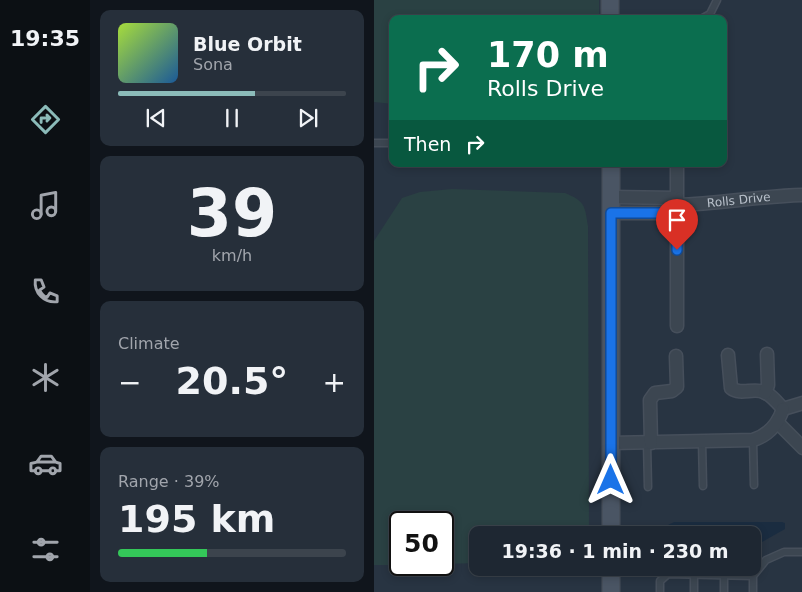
<!DOCTYPE html>
<html lang="en">
<head>
<meta charset="utf-8">
<style>
	:root { --surface:#1e2732; --page:#262f3a; --text:#f1f3f6; --muted:#a1a5ac; --line:#3c444d; --accent:#8bbbb9 }
	body { margin:0; font-family:"DejaVu Sans",sans-serif; background:var(--page); color:var(--text); height:100vh; display:flex; flex-direction:column; font-size:19px; white-space:nowrap }
	* { box-sizing:border-box; margin:0 }
	p { font-size:16px; color:var(--muted) }
	.icon { flex:none; width:28px; height:28px; fill:none; stroke:currentColor; stroke-width:2; stroke-linecap:round; stroke-linejoin:round }
	.map { position:relative; flex:1; overflow:hidden }
	.side { display:flex; flex-direction:column; gap:10px; padding:10px; background:#10151c; width:284px }
	.side>* { flex:none }
	.banner { position:absolute; left:15px; top:15px; width:338px; height:152px; border-radius:10px; box-shadow:0 2px 8px #0003,0 0 0 1px var(--line); background:#0b6e4f; color:#fff; overflow:hidden }
	.speed { position:absolute; left:15px; top:511px; display:flex; gap:10px; font-size:25px; font-weight:700; text-align:center }
	.speed>* { display:grid; place-content:center; width:65px; height:65px; border-radius:50%; background:var(--surface); box-shadow:0 2px 8px #0003,0 0 0 1px var(--line); line-height:1 }
	.speed .limit { border:2px solid #111; border-radius:8px; background:#fff; color:#111 }
	.pin { position:absolute; display:grid; place-items:center; width:42px; height:42px; color:#fff; margin:-51px -21px; border-radius:50% 50% 50% 0; rotate:-45deg; box-shadow:0 0 5px #0007 }
	.pin .icon { rotate:45deg }
	.me { position:absolute; width:55px; margin:-28px; rotate:0deg; stroke-linejoin:round; filter:drop-shadow(0 0 4px #0008) }
	.turn { display:flex; align-items:center; gap:18px; height:105px; padding:0 15px; font-size:22px }
	.turn .icon { width:65px; height:65px; stroke-width:2.5 }
	.turn b { display:block; font-size:35px; line-height:42px }
	.then { display:flex; align-items:center; height:48px; padding:0 15px; background:#0003; gap:10px; font-size:19px }
	.big { font-size:38px; font-weight:700; line-height:1.1 }
	.side .card { flex:1; display:flex; flex-direction:column; justify-content:center; gap:8px; min-width:0; padding:0 18px; border-radius:10px; background:var(--page) }
	.side .dial { align-items:center; gap:0 }
	.dial b { font-size:65px; line-height:1 }
	.song { display:flex; align-items:center; gap:15px }
	.cover { width:60px; height:60px; border-radius:8px; background:linear-gradient(135deg,hsl(80 70% 55%),hsl(210 70% 35%)) }
	.played { height:5px; border-radius:2px; background:linear-gradient(90deg,var(--accent) 60%,var(--line) 60%) }
	.keys { display:flex; justify-content:space-around; direction:ltr }
	.heat { display:flex; justify-content:space-between; align-items:center; font-size:28px; direction:ltr }
	.charge { height:8px; border-radius:4px; background:linear-gradient(90deg,#34c759 39%,var(--line) 0) }
	.trip { position:absolute; left:95px; top:526px; width:292px; height:50px; border-radius:10px; background:var(--surface); box-shadow:0 2px 8px #0003,0 0 0 1px var(--line); font-weight:700; line-height:50px; text-align:center }
	main { display:flex; flex:1; min-height:0 }
	.tab-bar { display:flex; flex-direction:column; width:90px; justify-content:space-around; align-items:center; background:#0c1014; color:var(--muted) }
	.tab-bar .icon { width:35px; height:35px }
	.tab-bar .active { color:var(--accent) }
	.tab-bar b { font-size:22px; color:var(--text) }
	.map>svg:first-child { display:block }
</style>
</head>
<body>
<main>
<nav class="tab-bar">
<b>19:35</b>
<svg class="icon active" aria-label="directions" viewBox="0 0 24 24"><path d="M12 3l9 9-9 9-9-9zM9 14v-3h6M13 9l2 2-2 2"/></svg>
<svg class="icon" aria-label="music" viewBox="0 0 24 24"><path d="M9 18V5l10-2v13"/><circle cx="6" cy="18" r="3"/><circle cx="16" cy="16" r="3"/></svg>
<svg class="icon" aria-label="phone" viewBox="0 0 24 24"><path d="M5 4h4l2 5-3 2q2 4 5 5l2-3 5 2v4C11 20 4 13 5 4z"/></svg>
<svg class="icon" aria-label="climate" viewBox="0 0 24 24"><path d="M12 3v18M4 7l16 10M4 17L20 7"/></svg>
<svg class="icon" aria-label="car" viewBox="0 0 24 24"><path d="M5 17H2v-5l4-1 3-4h7l3 4 3 1v5h-3M9 17h6M6 11h13"/><circle cx="7" cy="17" r="2"/><circle cx="17" cy="17" r="2"/></svg>
<svg class="icon" aria-label="filters" viewBox="0 0 24 24"><path d="M4 7h16M4 17h16"/><circle cx="9" cy="7" r="2"/><circle cx="15" cy="17" r="2"/></svg>
</nav>
<section class="side">
<div class="card">
<div class="song"><i class="cover"></i><div><b>Blue Orbit</b><p>Sona</p></div></div>
<div class="played"></div>
<div class="keys"><svg class="icon" aria-label="previous" viewBox="0 0 24 24"><path d="M18 5L8 12l10 7zM5 5v14"/></svg><svg class="icon" aria-label="pause" viewBox="0 0 24 24"><path d="M8 5v14M16 5v14"/></svg><svg class="icon" aria-label="next" viewBox="0 0 24 24"><path d="M6 5l10 7-10 7zM19 5v14"/></svg></div>
</div>
<div class="card dial"><b>39</b><p>km/h</p></div>
<div class="card"><p>Climate</p>
<div class="heat"><a>−</a><b class="big">20.5°</b><a>+</a></div>
</div>
<div class="card"><p>Range · 39%</p><b class="big">195 km</b><div class="charge"></div></div>
</section>
<div class="map">
<svg width="429" height="592" viewBox="0 0 429 592">
	<rect width="100%" height="100%" fill="#283442"/>
	<g fill="#2a4143">
		<polygon points="0,0 225,0 225,19 19,19 19,104 0,102"/>
		<path d="M 78,189 L 191,193 C 211,201 211,206 214,226 L 215,535 L 104,535 L 104,563 L 69,564 L 69,522 L 26,522 L 26,565 L 0,565 L 0,241 L 28,198 L 46,192 Z"/>
	</g>
	<path fill="#1a2c40" d="M 300,522 L 408,522 L 411,523 L 411,529 L 379,547 L 379,535 L 289,535 C 289,528 293,525 300,522 Z"/>
	<g fill="none" stroke-linecap="round" stroke-linejoin="round">
		<defs>
			<g id="lane">
				<polyline points="252,19 275,19"/>
				<polyline points="327,19 336,14 343,0"/>
				<polyline points="0,143 19,143"/>
				<polyline points="379,440 380,485"/>
				<polyline points="328,441 329,486"/>
				<polyline points="273,443 274,487"/>
				<polyline points="350,575 350,592"/>
				<polyline points="286,592 286,581 294,574 379,576"/>
				<polyline points="320,592 320,574"/>
				<polyline points="379,592 379,576 392,560 410,552 429,552"/>
			</g>
			<g id="street">
				<polyline points="303,164 303,326"/>
				<polyline points="237,197 303,198"/>
				<path id="s1" d="M 303,205 C 345,204 386,196 429,195"/>
				<polyline points="237,213 303,213"/>
				<path d="M 354,355 L 357,388 C 366,395 376,389 386,391 C 395,392 403,402 409,409"/>
				<polyline points="391,393 394,385 393,354"/>
				<polyline points="409,409 429,403"/>
				<polyline points="404,423 429,448"/>
				<path d="M 237,443 L 379,440 C 395,435 404,424 409,409"/>
				<polyline points="277,443 276,400 281,393 298,391 303,387 302,356"/>
			</g>
			<g id="secondary">
				<polyline points="236,0 236,19"/>
				<polyline points="237,164 237,535"/>
				<polyline points="237,568 237,592"/>
			</g>
		</defs>
		<use href="#lane" stroke="#464f5b" stroke-width="9"/>
		<use href="#street" stroke="#464f5b" stroke-width="15"/>
		<use href="#secondary" stroke="#464f5b" stroke-width="19"/>
		<use href="#lane" stroke="#3c4651" stroke-width="6"/>
		<use href="#street" stroke="#3c4651" stroke-width="12"/>
		<use href="#secondary" stroke="#4a5564" stroke-width="16"/>
	</g>
	<g fill="none" stroke-linecap="round" stroke-linejoin="round">
		<defs>
			<polyline id="route" points="237,480 237,213 303,213 303,250"/>
		</defs>
		<use href="#route" stroke="#114b97" stroke-width="12"/>
		<use href="#route" stroke="#1a73e8" stroke-width="9"/>
	</g>
	<g text-anchor="middle" stroke-width="5" stroke-linejoin="round" paint-order="stroke">
		<g font-size="12" fill="#b9c1cb" stroke="#202b37">
			<text dy="4" stroke="none"><textPath href="#s1" startOffset="62">Rolls Drive</textPath></text>
		</g>
	</g>
</svg>
<div class="speed"><div class="limit">50</div></div>
<div class="pin" style="left:303px;top:250px;background:#d93025"><svg class="icon" aria-label="arrive" viewBox="0 0 24 24"><path d="M6 21V4h12l-3 4 3 4H6"/></svg></div>
<svg class="me" style="left:237px;top:480px" viewBox="-20 -20 40 40"><path d="M0-17L14 15 0 8-14 15z" fill="#1a73e8" stroke="#fff" stroke-width="4"/></svg>
<div class="trip">19:36 · 1 min · 230 m</div>
<div class="banner">
<div class="turn"><svg class="icon" aria-label="right" viewBox="0 0 24 24"><path d="M7 20v-9h11M14 6l5 5-5 5"/></svg><div><b>170 m</b>Rolls Drive</div></div>
<div class="then">Then<svg class="icon" aria-label="right" viewBox="0 0 24 24"><path d="M7 20v-9h11M14 6l5 5-5 5"/></svg></div>
</div>
</div>
</main>
</body>
</html>
